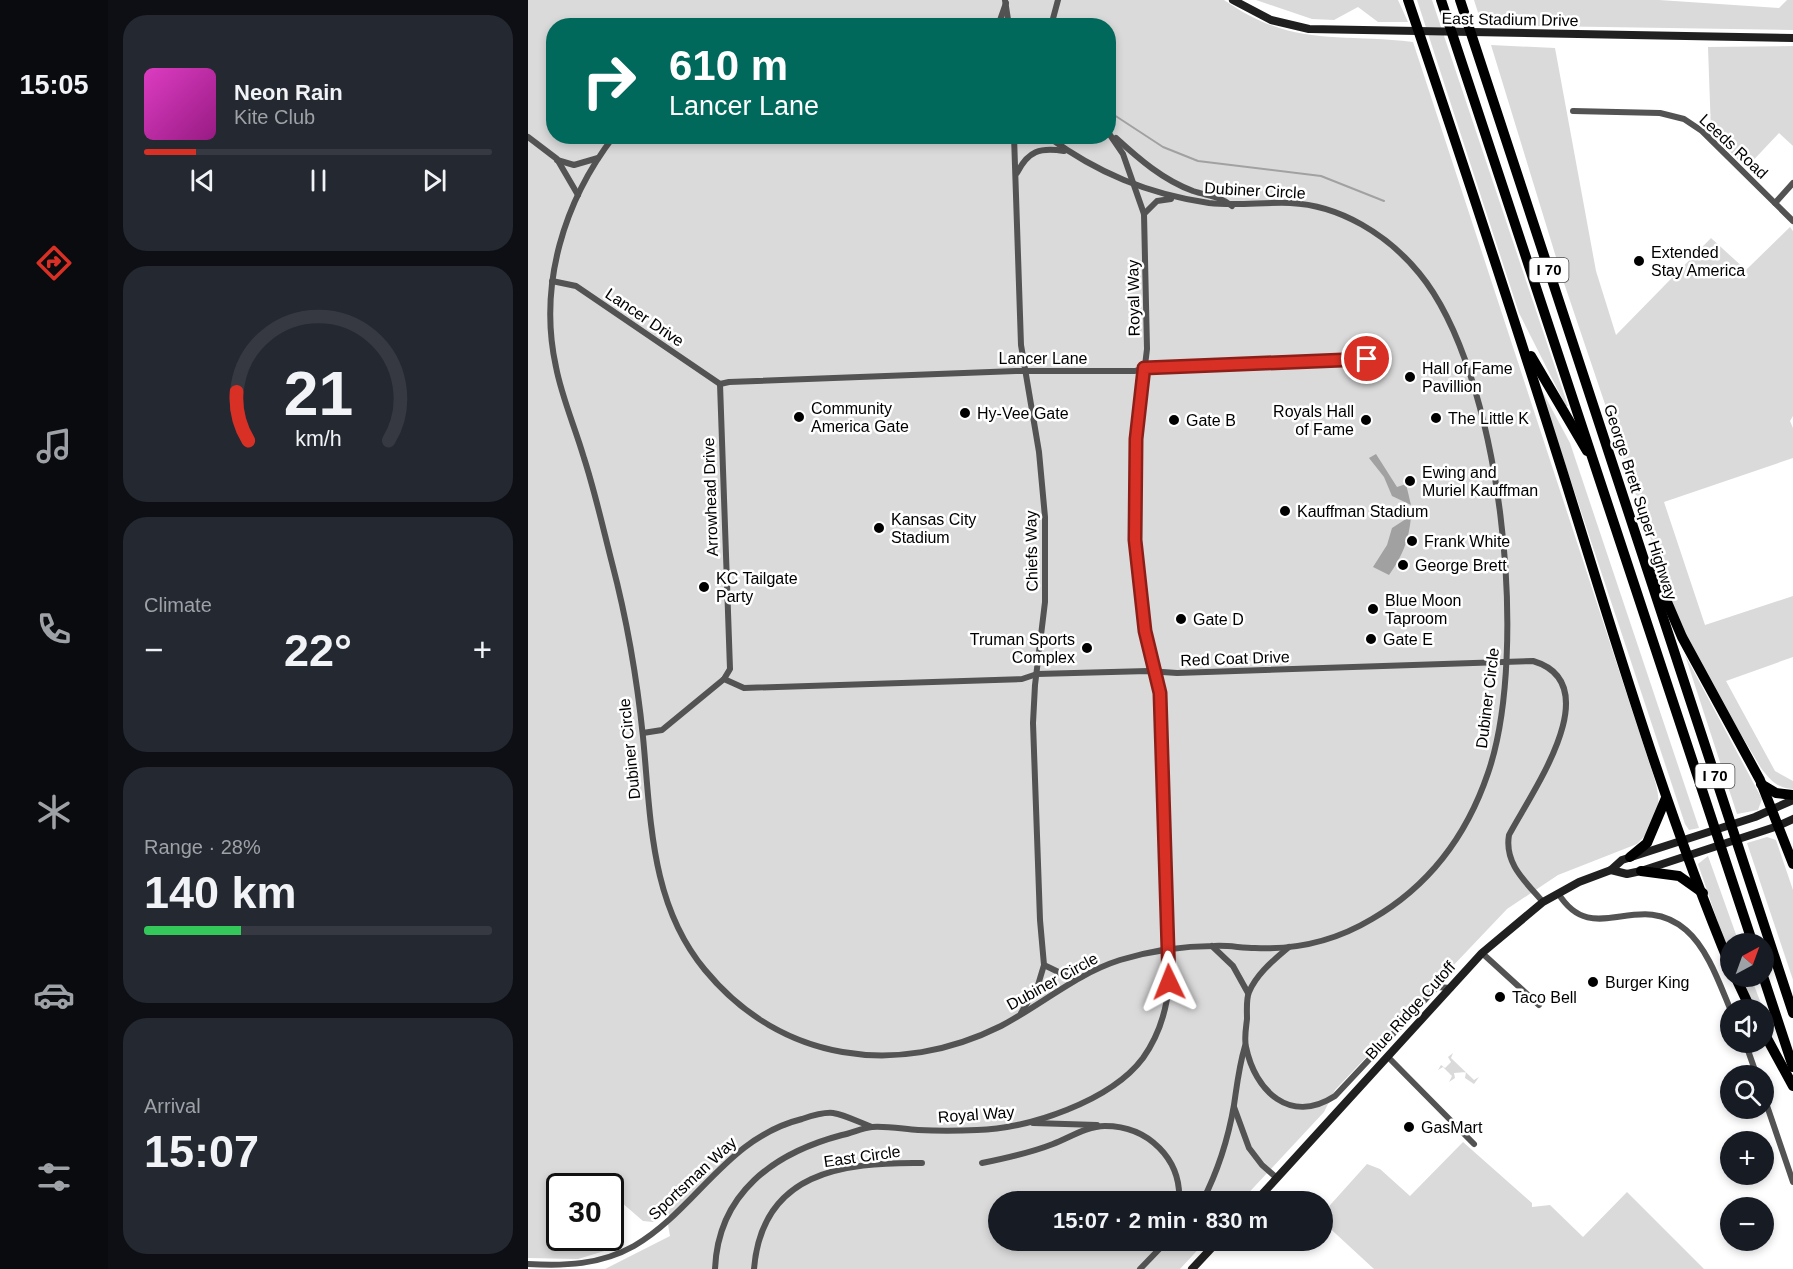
<!DOCTYPE html>
<html lang="en">
<head>
<meta charset="utf-8">
<style>
	:root { --surface:#171b24; --page:#242831; --text:#f1f3f6; --muted:#9ea1a6; --line:#363941; --accent:#d93025 }
	body { margin:0; font-family:Arial,sans-serif; background:var(--page); color:var(--text); height:100vh; display:flex; flex-direction:column; font-size:22px; white-space:nowrap }
	* { box-sizing:border-box; margin:0 }
	p { font-size:20px; color:var(--muted) }
	.icon { flex:none; width:33px; height:33px; fill:none; stroke:currentColor; stroke-width:2; stroke-linecap:round; stroke-linejoin:round }
	.map { position:relative; flex:1; overflow:hidden }
	.sheet { display:flex; flex-direction:column; gap:15px; padding:15px; background:#0d0f14; width:420px }
	.sheet>* { flex:none }
	.banner { position:absolute; left:18px; top:18px; width:570px; height:126px; border-radius:24px; box-shadow:0 3px 9px #0003; background:#00695c; color:#fff; overflow:hidden }
	.needle { width:39px; rotate:41deg }
	.controls { position:absolute; left:1192px; top:933px; display:grid; gap:12px }
	.controls a { display:grid; place-items:center; width:54px; height:54px; border-radius:50%; background:var(--surface); box-shadow:0 3px 9px #0003; font-size:30px }
	.speed { position:absolute; left:18px; top:1173px; display:flex; gap:12px; font-size:30px; font-weight:700; text-align:center }
	.speed>* { display:grid; place-content:center; width:78px; height:78px; border-radius:50%; background:var(--surface); box-shadow:0 3px 9px #0003; line-height:1 }
	.speed .limit { border:3px solid #111; border-radius:9px; background:#fff; color:#111 }
	.pin { position:absolute; display:grid; place-items:center; width:51px; height:51px; color:#fff; margin:-26px; border:3px solid #fff; border-radius:50%; box-shadow:0 2px 6px #0007 }
	.me { position:absolute; width:66px; margin:-33px; rotate:358deg; stroke-linejoin:round; filter:drop-shadow(0 0 4px #0008) }
	.turn { display:flex; align-items:center; gap:21px; height:126px; padding:0 24px; font-size:27px }
	.turn .icon { width:78px; height:78px; stroke-width:2.5 }
	.turn b { display:block; font-size:42px; line-height:51px }
	.big { font-size:45px; font-weight:700; line-height:1.1 }
	.sheet .card { flex:1; display:flex; flex-direction:column; justify-content:center; gap:9px; min-width:0; padding:0 21px; border-radius:24px; background:var(--page) }
	.sheet .dial { align-items:center; gap:0 }
	.dial svg { height:156px; overflow:visible; fill:none; stroke:var(--line); stroke-width:7; stroke-linecap:round; text-anchor:middle }
	.dial text { fill:var(--text); stroke:none }
	.song { display:flex; align-items:center; gap:18px }
	.cover { width:72px; height:72px; border-radius:9px; background:linear-gradient(135deg,hsl(310 70% 55%),hsl(310 70% 35%)) }
	.played { height:6px; border-radius:3px; background:linear-gradient(90deg,var(--accent) 15%,var(--line) 15%) }
	.keys { display:flex; justify-content:space-around; direction:ltr }
	.heat { display:flex; justify-content:space-between; align-items:center; font-size:33px; direction:ltr }
	.charge { height:9px; border-radius:4px; background:linear-gradient(90deg,#34c759 28%,var(--line) 0) }
	.trip { position:absolute; left:460px; top:1191px; width:345px; height:60px; border-radius:30px; background:var(--surface); box-shadow:0 3px 9px #0003; font-weight:700; line-height:60px; text-align:center }
	main { display:flex; flex:1; min-height:0 }
	.dock { display:flex; flex-direction:column; width:108px; justify-content:space-around; align-items:center; background:#090b0e; color:var(--muted) }
	.dock .icon { width:42px; height:42px }
	.dock .selected { color:var(--accent) }
	.dock b { font-size:27px; color:var(--text) }
	.map>svg:first-child { display:block }
</style>
</head>
<body>
<main>
<nav class="dock">
<b>15:05</b>
<svg class="icon selected" aria-label="directions" viewBox="0 0 24 24"><path d="M12 3l9 9-9 9-9-9zM9 14v-3h6M13 9l2 2-2 2"/></svg>
<svg class="icon" aria-label="music" viewBox="0 0 24 24"><path d="M9 18V5l10-2v13"/><circle cx="6" cy="18" r="3"/><circle cx="16" cy="16" r="3"/></svg>
<svg class="icon" aria-label="phone" viewBox="0 0 24 24"><path d="M5 4h4l2 5-3 2q2 4 5 5l2-3 5 2v4C11 20 4 13 5 4z"/></svg>
<svg class="icon" aria-label="climate" viewBox="0 0 24 24"><path d="M12 3v18M4 7l16 10M4 17L20 7"/></svg>
<svg class="icon" aria-label="car" viewBox="0 0 24 24"><path d="M5 17H2v-5l4-1 3-4h7l3 4 3 1v5h-3M9 17h6M6 11h13"/><circle cx="7" cy="17" r="2"/><circle cx="17" cy="17" r="2"/></svg>
<svg class="icon" aria-label="filters" viewBox="0 0 24 24"><path d="M4 7h16M4 17h16"/><circle cx="9" cy="7" r="2"/><circle cx="15" cy="17" r="2"/></svg>
</nav>
<section class="sheet">
<div class="card">
<div class="song"><i class="cover"></i><div><b>Neon Rain</b><p>Kite Club</p></div></div>
<div class="played"></div>
<div class="keys"><svg class="icon" aria-label="previous" viewBox="0 0 24 24"><path d="M18 5L8 12l10 7zM5 5v14"/></svg><svg class="icon" aria-label="pause" viewBox="0 0 24 24"><path d="M8 5v14M16 5v14"/></svg><svg class="icon" aria-label="next" viewBox="0 0 24 24"><path d="M6 5l10 7-10 7zM19 5v14"/></svg></div>
</div>
<div class="card dial"><svg viewBox="0 0 100 80">
<path d="M14 69A42 42 0 1 1 86 69"/>
<path d="M14 69A42 42 0 0 1 8 44" stroke="#d93025"/>
<text x="50" y="56" font-size="32" font-weight="700">21</text>
<text x="50" y="72" font-size="11">km/h</text>
</svg></div>
<div class="card"><p>Climate</p>
<div class="heat"><a>−</a><b class="big">22°</b><a>+</a></div>
</div>
<div class="card"><p>Range · 28%</p><b class="big">140 km</b><div class="charge"></div></div>
<div class="card"><p>Arrival</p><b class="big">15:07</b></div>
</section>
<div class="map">
<svg width="1265" height="1269" viewBox="0 0 1265 1269">
	<rect width="100%" height="100%" fill="#fff"/>
	<g fill="#dadada" fill-rule="evenodd">
		<path d="M 0,0 L 696,0 C 765,48 809,33 885,42 L 1121,762 C 1133,797 1138,816 1109,844 L 1030,875 L 979,909 L 807,1090 L 796,1112 L 713,1201 L 471,1202 L 471,1240 L 678,1241 L 652,1269 L 77,1269 L 142,1236 L 138,1213 L 125,1222 L 115,1221 L 93,1202 L 85,1208 L 88,1235 L 81,1242 L 83,1249 L 50,1259 L 0,1258 ZM 26,26 L 580,26 L 580,136 L 26,136 ZM 32,1186 L 82,1186 L 82,1238 L 32,1238 Z"/>
		<polygon points="728,0 870,0 880,22 850,22 830,7 806,20 784,19"/>
		<polygon points="889,0 904,0 1040,406 1038,406 991,313"/>
		<polygon points="946,0 1131,0 1251,8 1259,0 1265,0 1265,30 954,25"/>
		<path d="M 963,45 L 1027,48 L 1068,271 L 1088,335 L 1183,238 L 1218,270 L 1262,227 L 1265,231 L 1265,416 L 1262,421 L 1265,428 L 1265,458 L 1136,502 L 1177,625 L 1265,596 L 1265,657 L 1198,681 L 1247,771 L 1265,781 L 1265,789 C 1249,788 1243,781 1233,768 L 1165,654 L 1144,602 L 1035,280 Z"/>
		<polygon points="1265,46 1265,146 1251,133 1218,168 1183,132 1180,47"/>
		<polygon points="1011,385 1042,443 1171,828 1161,830 1157,824"/>
		<polygon points="1157,655 1234,799 1230,810 1209,814"/>
		<polygon points="1239,837 1248,840 1265,890 1265,980 1219,843"/>
		<polygon points="1180,856 1211,943 1203,944 1203,961 1170,864"/>
		<polygon points="1210,977 1223,977 1235,1009 1227,1009"/>
		<polygon points="925,1053 923,1058 946,1080 951,1077 946,1084 937,1078 938,1072 926,1073 927,1078 921,1082 924,1076 915,1067 910,1070 913,1065 917,1068 923,1062 920,1057"/>
		<polygon points="935,1142 1004,1203 1004,1207 1022,1205 1055,1237 1099,1192 1176,1269 846,1269 795,1222 795,1213 839,1164 852,1169 882,1196"/>
	</g>
	<g fill="#a1a1a1">
		<polygon points="848,454 869,487 878,484 883,505 864,496 856,477 841,458"/>
		<path d="M 881,517 L 883,517 C 881,540 874,557 861,575 L 845,567 L 859,545 L 864,528 Z"/>
	</g>
	<g fill="none" stroke-linecap="round" stroke-linejoin="round">
		<polyline stroke="#a1a1a1" stroke-width="2" points="580,111 635,147 670,161 793,176 856,201"/>
		<g stroke="#535353" stroke-width="6">
			<polyline points="477,0 481,26"/>
			<polyline points="470,26 478,3"/>
			<polyline points="523,26 530,0"/>
			<polyline points="1045,111 1132,113 1156,119 1174,131 1265,221"/>
			<path d="M 86,136 C 36,201 10,285 28,367 C 34,398 47,427 56,458 C 67,492 75,528 84,563 C 99,620 109,679 115,737 C 123,819 122,904 177,970 C 253,1062 369,1078 473,1026 C 513,1005 548,974 592,960 C 622,951 655,946 686,946 C 700,945 713,948 727,948 C 768,950 809,940 844,919 C 901,886 939,835 960,773 C 1002,652 974,373 891,273 C 860,235 812,205 762,203 C 735,202 708,206 681,203 C 620,194 569,173 519,136"/>
			<polyline points="486,136 493,345 511,452 517,517 517,602 507,685 505,723 512,920 516,965 547,980"/>
			<polyline points="0,137 29,159 50,195"/>
			<path d="M 588,138 C 611,159 635,180 665,191 C 680,196 692,196 704,206"/>
			<polyline points="29,160 46,165 70,158"/>
			<path d="M 489,173 C 500,151 512,147 536,151"/>
			<polyline points="1247,203 1265,183"/>
			<polyline points="616,214 629,201 643,199"/>
			<polyline points="24,281 48,286 192,384"/>
			<polyline points="192,384 201,382 488,371 607,371 616,368 839,359"/>
			<polyline points="192,384 202,669 196,679"/>
			<path d="M 115,733 L 134,730 L 196,679 L 216,688 L 494,679 L 509,674 L 620,671 L 649,673 L 1005,661 C 1083,684 1001,796 981,835 C 976,864 998,882 1015,902"/>
			<path d="M 1030,893 C 1065,950 1109,888 1158,930 C 1180,949 1192,985 1203,1011"/>
			<polyline points="684,946 705,966 720,993"/>
			<path d="M 761,947 C 746,960 729,973 721,992 C 718,999 719,1011 719,1019 C 718,1028 716,1038 718,1047 C 727,1091 762,1125 807,1096 L 909,987 L 923,988"/>
			<polyline points="954,953 1011,1005"/>
			<polyline points="493,1013 510,985 516,965"/>
			<polyline points="1217,1042 1229,1076"/>
			<polyline points="861,1058 946,1144"/>
			<polyline points="1236,1097 1265,1182"/>
			<polyline points="706,1107 721,1148 734,1165 749,1178"/>
			<polyline points="505,1123 569,1125"/>
			<path d="M 454,1163 C 479,1158 502,1153 525,1144 C 541,1138 559,1126 577,1126 C 620,1126 654,1159 651,1202"/>
			<path d="M 674,1202 C 690,1171 700,1140 706,1105 C 709,1085 711,1066 717,1046"/>
			<path d="M 0,1264 C 37,1266 72,1265 106,1246 C 169,1209 198,1138 274,1119 C 283,1116 296,1112 305,1113 C 318,1115 332,1123 344,1127"/>
			<path d="M 187,1269 C 190,1193 246,1153 314,1135 C 324,1133 334,1128 344,1127 C 359,1126 375,1129 390,1130 C 409,1131 429,1131 449,1130 C 500,1129 583,1101 615,1058 C 632,1034 639,1010 641,982 L 632,693 L 617,631 L 607,539 L 608,439 L 619,349 L 616,214 L 595,154 L 580,132"/>
			<path d="M 226,1269 C 234,1172 314,1162 394,1163"/>
			<polyline points="612,1269 640,1240"/>
		</g>
		<g stroke="#202020" stroke-width="8">
			<polyline points="705,0 743,20 781,29 1265,38"/>
			<polyline points="1083,870 1099,874 1113,871 1250,826 1265,819"/>
			<polyline points="727,1202 954,953 1015,902 1051,882 1083,870 1094,860 1227,817 1265,800"/>
			<polyline points="664,1269 691,1240"/>
		</g>
		<g stroke="#000" stroke-width="10">
			<path d="M 880,0 C 933,157 985,315 1035,473 C 1087,639 1136,807 1203,968"/>
			<polyline points="913,0 1225,944"/>
			<polyline points="932,0 1265,1013"/>
			<polyline points="1003,356 1059,451"/>
			<polyline points="1124,567 1154,637 1232,780 1265,864"/>
			<polyline points="1233,784 1248,793 1265,795"/>
			<polyline points="1102,857 1119,843 1138,798"/>
			<polyline points="1113,871 1151,876 1175,893"/>
			<polyline points="1207,976 1223,1010"/>
			<polyline points="1235,976 1265,1067"/>
			<polyline points="1236,1033 1265,1086"/>
		</g>
	</g>
	<g fill="none" stroke-linecap="round" stroke-linejoin="round">
		<defs>
			<polyline id="route" points="641,982 632,693 617,631 607,540 608,439 616,368 839,359"/>
		</defs>
		<use href="#route" stroke="#8d1f18" stroke-width="15"/>
		<use href="#route" stroke="#d93025" stroke-width="10"/>
	</g>
	<g fill="#000" stroke="#fff" stroke-width="2">
		<circle cx="1111" cy="261" r="6"/>
		<circle cx="882" cy="377" r="6"/>
		<circle cx="437" cy="413" r="6"/>
		<circle cx="271" cy="417" r="6"/>
		<circle cx="908" cy="418" r="6"/>
		<circle cx="646" cy="420" r="6"/>
		<circle cx="838" cy="420" r="6"/>
		<circle cx="882" cy="481" r="6"/>
		<circle cx="757" cy="511" r="6"/>
		<circle cx="351" cy="528" r="6"/>
		<circle cx="884" cy="541" r="6"/>
		<circle cx="875" cy="565" r="6"/>
		<circle cx="176" cy="587" r="6"/>
		<circle cx="845" cy="609" r="6"/>
		<circle cx="653" cy="619" r="6"/>
		<circle cx="843" cy="639" r="6"/>
		<circle cx="559" cy="648" r="6"/>
		<circle cx="1065" cy="982" r="6"/>
		<circle cx="972" cy="997" r="6"/>
		<circle cx="881" cy="1127" r="6"/>
	</g>
	<g text-anchor="middle" stroke-width="5" stroke-linejoin="round" paint-order="stroke">
		<g fill="#fff" stroke="#4c4c4c" stroke-width="1.5">
			<rect x="1001.5" y="258" width="39" height="24" rx="4.5"/>
			<rect x="1167.5" y="764" width="39" height="24" rx="4.5"/>
		</g>
		<g font-size="15" font-weight="bold" fill="#000">
			<text x="1021" y="275">I 70</text>
			<text x="1187" y="781">I 70</text>
		</g>
		<g font-size="16" fill="#000" stroke="#fff">
			<text transform="translate(982 19) rotate(1)" y="6">East Stadium Drive</text>
			<text transform="translate(1206 146) rotate(43)" y="6">Leeds Road</text>
			<text transform="translate(727 190) rotate(3)" y="6">Dubiner Circle</text>
			<text transform="translate(605 298) rotate(-91)" y="6">Royal Way</text>
			<text transform="translate(117 317) rotate(34)" y="6">Lancer Drive</text>
			<text x="515" y="364">Lancer Lane</text>
			<text transform="translate(182 497) rotate(-92)" y="6">Arrowhead Drive</text>
			<text transform="translate(1113 502) rotate(72)" y="6">George Brett Super Highway</text>
			<text transform="translate(503 551) rotate(-91)" y="6">Chiefs Way</text>
			<text transform="translate(707 658) rotate(-2)" y="6">Red Coat Drive</text>
			<text transform="translate(959 698) rotate(-83)" y="6">Dubiner Circle</text>
			<text transform="translate(101 749) rotate(-96)" y="6">Dubiner Circle</text>
			<text transform="translate(524 981) rotate(-29)" y="6">Dubiner Circle</text>
			<text transform="translate(882 1010) rotate(-48)" y="6">Blue Ridge Cutoff</text>
			<text transform="translate(448 1114) rotate(-4)" y="6">Royal Way</text>
			<text transform="translate(334 1156) rotate(-8)" y="6">East Circle</text>
			<text transform="translate(164 1178) rotate(-43)" y="6">Sportsman Way</text>
		</g>
		<g font-size="16" fill="#000" stroke="#fff" text-anchor="start">
			<text x="1123" y="258">Extended<tspan x="1123" dy="18">Stay America</tspan></text>
			<text x="894" y="374">Hall of Fame<tspan x="894" dy="18">Pavillion</tspan></text>
			<text x="283" y="414">Community<tspan x="283" dy="18">America Gate</tspan></text>
			<text x="826" y="417" text-anchor="end">Royals Hall<tspan x="826" dy="18">of Fame</tspan></text>
			<text x="449" y="419">Hy-Vee Gate</text>
			<text x="920" y="424">The Little K</text>
			<text x="658" y="426">Gate B</text>
			<text x="894" y="478">Ewing and<tspan x="894" dy="18">Muriel Kauffman</tspan></text>
			<text x="769" y="517">Kauffman Stadium</text>
			<text x="363" y="525">Kansas City<tspan x="363" dy="18">Stadium</tspan></text>
			<text x="896" y="547">Frank White</text>
			<text x="887" y="571">George Brett</text>
			<text x="188" y="584">KC Tailgate<tspan x="188" dy="18">Party</tspan></text>
			<text x="857" y="606">Blue Moon<tspan x="857" dy="18">Taproom</tspan></text>
			<text x="665" y="625">Gate D</text>
			<text x="547" y="645" text-anchor="end">Truman Sports<tspan x="547" dy="18">Complex</tspan></text>
			<text x="855" y="645">Gate E</text>
			<text x="1077" y="988">Burger King</text>
			<text x="984" y="1003">Taco Bell</text>
			<text x="893" y="1133">GasMart</text>
		</g>
	</g>
</svg>
<div class="controls">
<a><svg class="needle" viewBox="-14 -14 28 28"><path d="M0-13l5 13h-10z" fill="#e53935"/><path d="M0 13l5-13h-10z" fill="#9ea1a6"/></svg></a>
<a><svg class="icon" aria-label="sound" viewBox="0 0 24 24"><path d="M4 9h4l5-4v14l-5-4H4zM17 9q2 3 0 6"/></svg></a>
<a><svg class="icon" aria-label="search" viewBox="0 0 24 24"><circle cx="10" cy="10" r="6"/><path d="M15 15l6 6"/></svg></a>
<a>+</a>
<a>−</a>
</div>
<div class="speed"><div class="limit">30</div></div>
<div class="pin" style="left:839px;top:359px;background:#d93025"><svg class="icon" aria-label="arrive" viewBox="0 0 24 24"><path d="M6 21V4h12l-3 4 3 4H6"/></svg></div>
<svg class="me" style="left:641px;top:982px" viewBox="-20 -20 40 40"><path d="M0-17L14 15 0 8-14 15z" fill="#d93025" stroke="#fff" stroke-width="4"/></svg>
<div class="trip">15:07 · 2 min · 830 m</div>
<div class="banner">
<div class="turn"><svg class="icon" aria-label="right" viewBox="0 0 24 24"><path d="M7 20v-9h11M14 6l5 5-5 5"/></svg><div><b>610 m</b>Lancer Lane</div></div>
</div>
</div>
</main>
</body>
</html>
